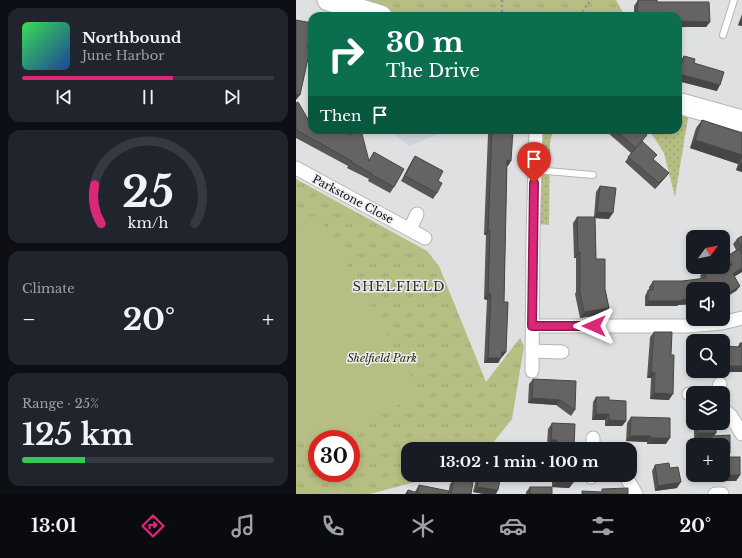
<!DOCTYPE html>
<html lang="en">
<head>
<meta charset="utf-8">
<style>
	:root { --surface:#171b24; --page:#20242c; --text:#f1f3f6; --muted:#9ea1a6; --line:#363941; --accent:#db2777 }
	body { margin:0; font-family:"Libre Baskerville",serif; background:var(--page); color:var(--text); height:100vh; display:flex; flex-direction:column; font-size:15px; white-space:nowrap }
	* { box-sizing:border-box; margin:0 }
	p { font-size:13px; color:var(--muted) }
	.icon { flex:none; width:22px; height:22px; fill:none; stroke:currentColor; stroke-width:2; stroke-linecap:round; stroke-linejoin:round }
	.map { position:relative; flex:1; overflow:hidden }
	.side { display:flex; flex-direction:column; gap:8px; padding:8px; background:#0d0f14; width:296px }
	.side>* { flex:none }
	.guide { position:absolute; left:12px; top:12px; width:374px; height:122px; border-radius:12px; box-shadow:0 2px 6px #0003; background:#0b6e4f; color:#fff; overflow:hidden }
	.needle { width:26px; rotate:58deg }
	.buttons { position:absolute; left:390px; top:230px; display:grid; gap:8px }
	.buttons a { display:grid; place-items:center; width:44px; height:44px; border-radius:8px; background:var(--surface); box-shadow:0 2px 6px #0003; font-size:20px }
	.speed { position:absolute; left:12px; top:430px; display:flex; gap:8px; font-size:20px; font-weight:700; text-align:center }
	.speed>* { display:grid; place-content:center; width:52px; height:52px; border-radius:50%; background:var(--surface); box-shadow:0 2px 6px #0003; line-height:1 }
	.speed .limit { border:6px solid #d22; background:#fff; color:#111 }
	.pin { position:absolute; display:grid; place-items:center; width:34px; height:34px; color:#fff; margin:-41px -17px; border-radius:50% 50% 50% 0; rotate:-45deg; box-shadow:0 0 4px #0007 }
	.pin .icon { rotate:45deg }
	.me { position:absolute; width:44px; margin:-22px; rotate:270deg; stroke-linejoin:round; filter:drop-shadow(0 0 3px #0008) }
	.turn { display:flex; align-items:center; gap:14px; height:84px; padding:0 12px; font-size:18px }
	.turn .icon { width:52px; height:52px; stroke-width:2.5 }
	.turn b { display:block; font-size:28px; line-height:34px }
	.then { display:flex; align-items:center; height:38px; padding:0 12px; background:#0003; gap:8px; font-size:15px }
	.big { font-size:30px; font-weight:700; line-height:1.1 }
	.side .widget { flex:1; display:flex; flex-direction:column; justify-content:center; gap:6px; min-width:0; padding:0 14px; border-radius:12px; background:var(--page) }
	.side .dial { align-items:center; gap:0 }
	.dial svg { height:104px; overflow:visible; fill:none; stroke:var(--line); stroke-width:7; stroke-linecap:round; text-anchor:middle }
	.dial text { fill:var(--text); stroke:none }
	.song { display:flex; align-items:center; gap:12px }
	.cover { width:48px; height:48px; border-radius:6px; background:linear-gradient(135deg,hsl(130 70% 55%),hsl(220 70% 35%)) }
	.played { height:4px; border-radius:2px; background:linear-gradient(90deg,var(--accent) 60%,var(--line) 60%) }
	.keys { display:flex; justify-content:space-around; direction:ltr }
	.heat { display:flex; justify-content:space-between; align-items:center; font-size:22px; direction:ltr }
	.charge { height:6px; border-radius:3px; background:linear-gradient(90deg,#34c759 25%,var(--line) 0) }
	.trip { position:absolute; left:105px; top:442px; width:236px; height:40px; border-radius:12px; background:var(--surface); box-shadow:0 2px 6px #0003; font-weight:700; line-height:40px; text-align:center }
	.tab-bar { display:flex; height:64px; justify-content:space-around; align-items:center; background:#090b0e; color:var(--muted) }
	.tab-bar .icon { width:28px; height:28px }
	.tab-bar .on { color:var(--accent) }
	.tab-bar b { font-size:18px; color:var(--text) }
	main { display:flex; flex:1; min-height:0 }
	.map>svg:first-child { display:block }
</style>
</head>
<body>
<main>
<section class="side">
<div class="widget">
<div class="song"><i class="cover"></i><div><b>Northbound</b><p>June Harbor</p></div></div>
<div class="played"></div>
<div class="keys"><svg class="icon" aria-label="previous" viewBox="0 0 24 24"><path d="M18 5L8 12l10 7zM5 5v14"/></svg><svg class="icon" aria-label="pause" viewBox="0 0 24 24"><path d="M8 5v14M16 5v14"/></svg><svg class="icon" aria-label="next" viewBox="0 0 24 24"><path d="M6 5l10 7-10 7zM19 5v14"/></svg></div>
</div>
<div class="widget dial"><svg viewBox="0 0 100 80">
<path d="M14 69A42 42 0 1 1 86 69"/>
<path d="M14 69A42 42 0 0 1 9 39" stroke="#db2777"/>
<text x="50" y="56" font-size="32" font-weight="700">25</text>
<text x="50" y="72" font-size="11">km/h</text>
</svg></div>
<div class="widget"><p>Climate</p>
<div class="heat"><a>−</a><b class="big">20°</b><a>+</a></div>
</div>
<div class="widget"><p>Range · 25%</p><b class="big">125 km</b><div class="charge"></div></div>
</section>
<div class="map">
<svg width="446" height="494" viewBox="0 0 446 494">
	<defs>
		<pattern id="grass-dots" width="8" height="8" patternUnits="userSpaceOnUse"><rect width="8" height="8" fill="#b6be84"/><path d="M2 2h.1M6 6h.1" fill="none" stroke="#9ba271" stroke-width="1.8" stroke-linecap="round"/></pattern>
		<pattern id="park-tufts" width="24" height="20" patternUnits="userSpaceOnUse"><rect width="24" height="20" fill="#b6be84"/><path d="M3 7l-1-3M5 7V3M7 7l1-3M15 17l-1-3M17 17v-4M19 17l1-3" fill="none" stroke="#9ba271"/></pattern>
	</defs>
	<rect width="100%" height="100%" fill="#dee0e2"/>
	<polygon fill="#cfd4dd" points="93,130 143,130 143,134 113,146"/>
	<g fill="url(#grass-dots)">
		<polygon points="382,115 392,118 379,197 368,153 353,130 382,130"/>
		<polygon points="247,130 257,130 254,142 253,225 243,224"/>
	</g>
	<g fill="url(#park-tufts)" fill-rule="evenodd">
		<polygon points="46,0 320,0 329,16 95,16 44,3"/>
		<path d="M 0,179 L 131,251 L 143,266 L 190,382 L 224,338 L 228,346 L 216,419 L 192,449 L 112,449 L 112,475 L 145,475 L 74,494 L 0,494 ZM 21,439 L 55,439 L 55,473 L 21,473 Z"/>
	</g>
	<polygon fill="#b6be84" points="22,214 124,393 43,439 21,439 21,452 14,456 0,431 0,226"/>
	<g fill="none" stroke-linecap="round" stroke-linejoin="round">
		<defs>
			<g id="service">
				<polyline points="427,35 438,0"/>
				<polyline points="239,170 297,175"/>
			</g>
			<g id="minor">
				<polyline points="0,168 129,238"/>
				<polyline points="114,229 121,214"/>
				<polyline points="236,326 391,326 426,323 446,318"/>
				<polyline points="236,351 266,352"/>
				<polyline points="236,371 237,235 240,130"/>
				<polyline points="421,393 424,384"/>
				<polyline points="393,394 397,395"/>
				<polyline points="427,409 435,416 446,434"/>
				<polyline points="297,449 297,438"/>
				<polyline points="329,475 340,494"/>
				<polyline points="295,477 295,475"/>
				<polyline points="419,494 426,494"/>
			</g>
			<g id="trunk">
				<polyline points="32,0 85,16"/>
				<polyline points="382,103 446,121"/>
			</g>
		</defs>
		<use href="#service" stroke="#b4b5b7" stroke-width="8"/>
		<use href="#minor" stroke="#b4b5b7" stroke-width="15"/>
		<use href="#trunk" stroke="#b4b5b7" stroke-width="23"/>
		<g stroke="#919294" stroke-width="2.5" stroke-dasharray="2 3" stroke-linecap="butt">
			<polyline points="206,0 206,16"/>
			<polyline points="284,16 294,0"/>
		</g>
		<use href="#service" stroke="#fff" stroke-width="6"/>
		<use href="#minor" stroke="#fff" stroke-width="13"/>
		<use href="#trunk" stroke="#fff" stroke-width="21"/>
	</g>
	<g fill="#575654">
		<polygon points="342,0 361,2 414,22 410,27 382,16 338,16 338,6"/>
		<polygon points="446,14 446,26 442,25"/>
		<polygon points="388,56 398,63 421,91 382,81 382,68 384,61"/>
		<polygon points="0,103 16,130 73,160 78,152 98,187 94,193 72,181 73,179 51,168 52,166 0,138"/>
		<polygon points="406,120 446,133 446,172 440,170 442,164 394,148 400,128"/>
		<polygon points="195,130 217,130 212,166 211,166 208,302 210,352 206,357 205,357 205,358 202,363 188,363 191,300 188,299 190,235 188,235 192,134"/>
		<polygon points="217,130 226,130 224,134"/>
		<polygon points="306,130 345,130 346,142 358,160 373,173 359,189 329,162 335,153 311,132"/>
		<polygon points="119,156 142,181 141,193 137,199 105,181 115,162"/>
		<polygon points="304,186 313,219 299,218 300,259 309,289 313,308 309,314 284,318 279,294 280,292 280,258 278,258 277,223 281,217 298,217 300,192"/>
		<polygon points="446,236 446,272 438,276 444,286 440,291 397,289 397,304 382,305 381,306 349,306 349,296 352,290 353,290 353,287 357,281 386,281 405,279 404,276 408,270 429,266 427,263 427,261 430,257 440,250 437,244 441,239"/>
		<polygon points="358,332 375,355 373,400 354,399 355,378 351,378 354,337"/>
		<polygon points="444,343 446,372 422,372 419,375 404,375 404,371 427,371"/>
		<polygon points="237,379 279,410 275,416 260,405 232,403 233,384"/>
		<polygon points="300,397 313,400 330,421 326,426 309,426 309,420 296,420 297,402"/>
		<polygon points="335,417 370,444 351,444 351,442 330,441 331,423"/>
		<polygon points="256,423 278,449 257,449 257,446 251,446 252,429"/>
		<polygon points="398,423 420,423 420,433 418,436 434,435 434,453 432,457 444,457 444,475 440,481 424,481 423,475 427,475 427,445 412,445 412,441 414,439 398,438"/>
		<polygon points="359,465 374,468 381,488 359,491 356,471"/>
		<polygon points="181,475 205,475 200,494 188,494 177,492"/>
		<polygon points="256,475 277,475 277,483 273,488 256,487"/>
		<polygon points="158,479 175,494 152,494 154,484"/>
		<polygon points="123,485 152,494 109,494 112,490 119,492 120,490"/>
		<polygon points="234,487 256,494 230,494 230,492"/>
	</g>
	<g fill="#474645">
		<polygon points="446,19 446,26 442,25"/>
		<polygon points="382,21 414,22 410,27 382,27"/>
		<polygon points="383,74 424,85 421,91 382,81"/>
		<polygon points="0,94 4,95 0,100"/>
		<polygon points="306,130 313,130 311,132"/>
		<polygon points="399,140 446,155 446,157 442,164 394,148"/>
		<polygon points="211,160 215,161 212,166 207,166"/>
		<polygon points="445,162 446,163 446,172 440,170"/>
		<polygon points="373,173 369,178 359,189 363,183"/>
		<polygon points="301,212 317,213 313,219 298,218"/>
		<polygon points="192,230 194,230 190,235 188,235"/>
		<polygon points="284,252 280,258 278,258 282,253"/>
		<polygon points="446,268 446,272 433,280 437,274"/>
		<polygon points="444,286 440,291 427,299 427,295"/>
		<polygon points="192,294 195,294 191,300 188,299"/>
		<polygon points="397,298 397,304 382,305 381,306 349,306 352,301 385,300"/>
		<polygon points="313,308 309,314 284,318 288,312"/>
		<polygon points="206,352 210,352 206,357 202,357"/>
		<polygon points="192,358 205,358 202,363 188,363"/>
		<polygon points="427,366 446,366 446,372 422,372 419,375 404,375 407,371 427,371"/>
		<polygon points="355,372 359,373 355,378 351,378"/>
		<polygon points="358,393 377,394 373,400 354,399"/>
		<polygon points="236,398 264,400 260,405 232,403"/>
		<polygon points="300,414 313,414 309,420 296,420"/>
		<polygon points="313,420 330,421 326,426 309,426"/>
		<polygon points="402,433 420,433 416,439 416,436 414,439 398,438"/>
		<polygon points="334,436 355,436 351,442 330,441"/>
		<polygon points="355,438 374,438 370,444 351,444"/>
		<polygon points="255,440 261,440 257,446 251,446"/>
		<polygon points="434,453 430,459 427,459 427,454"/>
		<polygon points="212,475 220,475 229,477 225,482 209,479"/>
		<polygon points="427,475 444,475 440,481 424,481"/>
		<polygon points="260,482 277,483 273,488 256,487"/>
		<polygon points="385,482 381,488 359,491 362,486"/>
		<polygon points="181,487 202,490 200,494 188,494 177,492"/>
	</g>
	<g fill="#656462" stroke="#474645">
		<polygon points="342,0 361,0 361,2 413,2 414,22 382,21 382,16 341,16"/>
		<polygon points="0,20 16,23 11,49 14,49 4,95 0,94"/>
		<polygon points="388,56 399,59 398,63 428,72 424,85 383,74"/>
		<polygon points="2,102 16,126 16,130 45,130 55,135 63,130 65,130 73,161 78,152 108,169 98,187 76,175 76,174 55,162 56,161 0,130 0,103"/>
		<polygon points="406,120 446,133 446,155 399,140"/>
		<polygon points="196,130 217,130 215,161 211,160 208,302 212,302 210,352 206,352 205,358 192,358 195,294 192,294 194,230 192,230"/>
		<polygon points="319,130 345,130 351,135 340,148"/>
		<polygon points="346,141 361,155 357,159 373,173 363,183 332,157"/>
		<polygon points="119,156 147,171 142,181 146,183 141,193 109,176"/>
		<polygon points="304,186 320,188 317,213 301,212"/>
		<polygon points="281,217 299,217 300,259 309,259 309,289 313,308 288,312 283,288 284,288 284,252 282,253"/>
		<polygon points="446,236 446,248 441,239"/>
		<polygon points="443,249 446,254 446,268 437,274 444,286 430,295 427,295 427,289 397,289 397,298 385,300 385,301 352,301 352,290 357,290 357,281 386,281 410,278 408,270 436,265 430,257"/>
		<polygon points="358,332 376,332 375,355 378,355 377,394 358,393 359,373 355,372"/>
		<polygon points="444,343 446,343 446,366 427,366 427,346 444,347"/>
		<polygon points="237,379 280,381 279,410 264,400 236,398"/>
		<polygon points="300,397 313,397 313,400 330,401 330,421 313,420 313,414 300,414"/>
		<polygon points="335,417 374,418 374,438 355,438 355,436 334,436"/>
		<polygon points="256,423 279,424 278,449 261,449 261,440 255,440"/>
		<rect x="402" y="423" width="18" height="10"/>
		<polygon points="434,435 434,453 427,454 427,445 416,445 416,436"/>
		<rect x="427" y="457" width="17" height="18"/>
		<polygon points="373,463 374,468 382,467 385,482 362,486 359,465"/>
		<polygon points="183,475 205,475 202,490 181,487"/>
		<polygon points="220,475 229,475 229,477"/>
		<polygon points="260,475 277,475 277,483 260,482"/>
		<polygon points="158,479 177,482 175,494 155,494"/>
		<polygon points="123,485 153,491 152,494 111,494 112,490 122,493"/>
		<rect x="234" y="487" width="22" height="7"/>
		<polygon points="332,488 332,494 286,494 286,491 306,492 306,489"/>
	</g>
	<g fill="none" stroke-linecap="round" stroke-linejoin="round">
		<defs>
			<polyline id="route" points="238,183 236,326 298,326"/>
		</defs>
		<use href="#route" stroke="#8e194d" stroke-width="10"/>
		<use href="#route" stroke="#db2777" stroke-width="7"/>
	</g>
	<g text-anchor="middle" stroke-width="3" stroke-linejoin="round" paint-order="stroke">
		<g font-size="11" fill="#0e0e0f" stroke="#ebedef">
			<text transform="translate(57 199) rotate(28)" y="4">Parkstone Close</text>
		</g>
		<g font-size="11" font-style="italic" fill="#282c0f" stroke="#ebedef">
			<text x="86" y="362">Shelfield Park</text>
		</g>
		<g font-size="13" letter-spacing="1" fill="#2c2d2f" stroke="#ebedef">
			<text x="103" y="291">SHELFIELD</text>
		</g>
	</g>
</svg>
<div class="buttons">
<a><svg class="needle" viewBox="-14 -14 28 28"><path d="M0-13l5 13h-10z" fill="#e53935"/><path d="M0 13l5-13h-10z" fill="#9ea1a6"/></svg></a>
<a><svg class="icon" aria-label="sound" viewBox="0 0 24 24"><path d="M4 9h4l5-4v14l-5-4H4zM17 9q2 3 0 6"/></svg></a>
<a><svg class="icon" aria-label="search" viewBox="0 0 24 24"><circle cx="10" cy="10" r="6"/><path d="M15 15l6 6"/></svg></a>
<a><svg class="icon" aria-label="layers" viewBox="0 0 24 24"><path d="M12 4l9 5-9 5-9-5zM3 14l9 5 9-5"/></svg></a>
<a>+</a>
</div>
<div class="speed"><div class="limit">30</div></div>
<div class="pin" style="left:238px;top:183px;background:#d93025"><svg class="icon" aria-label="arrive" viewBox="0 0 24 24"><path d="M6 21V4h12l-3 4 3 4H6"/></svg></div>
<svg class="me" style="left:298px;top:326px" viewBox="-20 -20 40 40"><path d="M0-17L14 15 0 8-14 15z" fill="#db2777" stroke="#fff" stroke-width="4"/></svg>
<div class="trip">13:02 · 1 min · 100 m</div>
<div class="guide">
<div class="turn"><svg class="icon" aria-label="right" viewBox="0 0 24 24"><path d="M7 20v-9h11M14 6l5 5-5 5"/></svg><div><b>30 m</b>The Drive</div></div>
<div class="then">Then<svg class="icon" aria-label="arrive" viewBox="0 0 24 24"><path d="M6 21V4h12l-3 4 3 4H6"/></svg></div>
</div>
</div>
</main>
<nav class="tab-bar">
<b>13:01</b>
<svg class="icon on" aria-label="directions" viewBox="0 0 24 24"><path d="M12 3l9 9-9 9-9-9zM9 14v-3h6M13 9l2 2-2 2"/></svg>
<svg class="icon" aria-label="music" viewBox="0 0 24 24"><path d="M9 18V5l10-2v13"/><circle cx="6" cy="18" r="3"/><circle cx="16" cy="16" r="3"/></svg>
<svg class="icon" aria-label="phone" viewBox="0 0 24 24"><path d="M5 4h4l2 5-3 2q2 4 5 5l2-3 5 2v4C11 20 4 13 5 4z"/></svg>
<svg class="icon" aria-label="climate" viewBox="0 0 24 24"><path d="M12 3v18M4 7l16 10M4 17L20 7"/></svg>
<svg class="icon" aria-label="car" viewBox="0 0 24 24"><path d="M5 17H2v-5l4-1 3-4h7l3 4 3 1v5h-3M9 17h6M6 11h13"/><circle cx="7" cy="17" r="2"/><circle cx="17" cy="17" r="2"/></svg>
<svg class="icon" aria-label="filters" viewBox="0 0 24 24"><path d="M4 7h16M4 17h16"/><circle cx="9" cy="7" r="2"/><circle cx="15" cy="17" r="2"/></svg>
<b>20°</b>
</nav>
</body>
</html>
